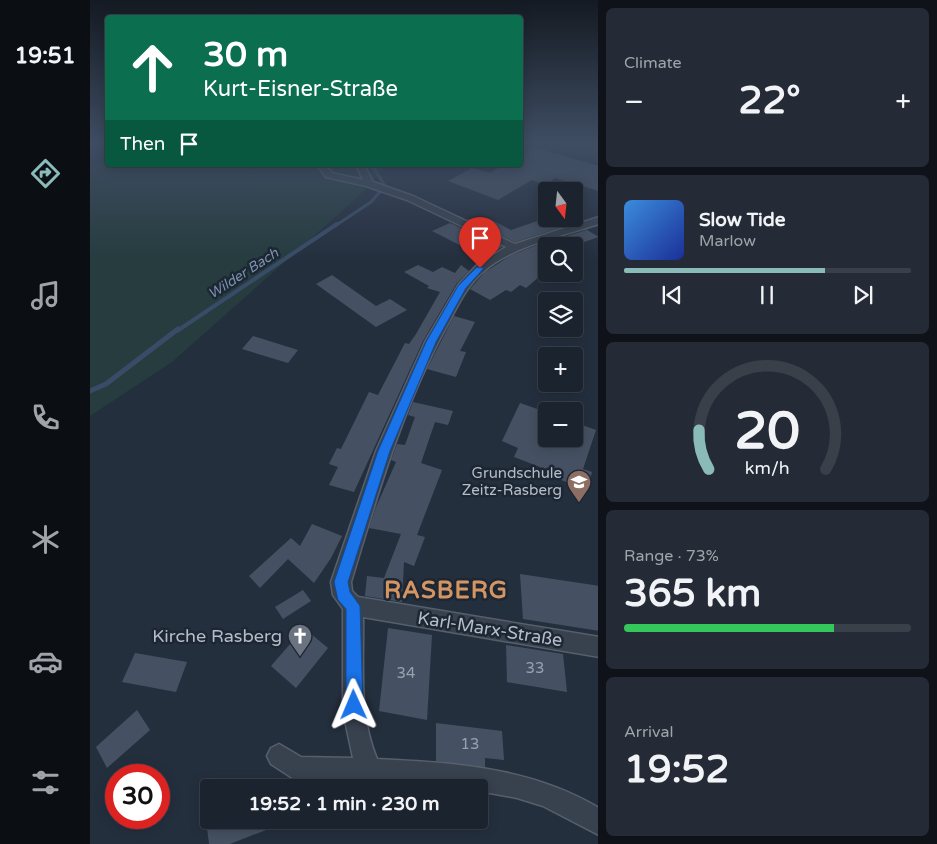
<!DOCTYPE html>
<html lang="en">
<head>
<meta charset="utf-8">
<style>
	:root { --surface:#1b232e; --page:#242b36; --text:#f1f3f6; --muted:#a0a4aa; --line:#39404a; --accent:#8bbbb9 }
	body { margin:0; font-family:"Varela Round",sans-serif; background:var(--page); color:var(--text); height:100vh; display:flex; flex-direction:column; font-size:19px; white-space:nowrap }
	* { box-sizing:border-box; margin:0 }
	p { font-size:16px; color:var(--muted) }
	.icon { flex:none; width:28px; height:28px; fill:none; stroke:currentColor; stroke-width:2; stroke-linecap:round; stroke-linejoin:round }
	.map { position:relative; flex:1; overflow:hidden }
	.drawer { display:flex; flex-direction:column; gap:8px; padding:8px; background:#0f1319; width:339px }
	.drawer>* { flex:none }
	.banner { position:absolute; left:15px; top:15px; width:418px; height:152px; border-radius:5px; box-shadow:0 2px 12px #0003,0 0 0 1px var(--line); background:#0b6e4f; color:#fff; overflow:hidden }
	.needle { width:32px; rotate:165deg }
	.buttons { position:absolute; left:448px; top:182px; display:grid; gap:10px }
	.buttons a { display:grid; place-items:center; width:45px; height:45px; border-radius:5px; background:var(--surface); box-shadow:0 2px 12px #0003,0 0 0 1px var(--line); font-size:25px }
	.speed { position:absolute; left:15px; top:764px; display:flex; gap:10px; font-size:25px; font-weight:700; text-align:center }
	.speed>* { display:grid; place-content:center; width:65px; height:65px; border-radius:50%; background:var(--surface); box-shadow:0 2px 12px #0003,0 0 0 1px var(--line); line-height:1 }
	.speed .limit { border:8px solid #d22; background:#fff; color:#111 }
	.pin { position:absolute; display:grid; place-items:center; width:42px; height:42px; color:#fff; margin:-51px -21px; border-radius:50% 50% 50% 0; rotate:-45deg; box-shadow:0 0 5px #0007 }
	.pin .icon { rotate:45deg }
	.me { position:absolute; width:55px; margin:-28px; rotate:359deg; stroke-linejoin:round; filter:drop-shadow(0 0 4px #0008) }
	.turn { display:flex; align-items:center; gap:18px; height:105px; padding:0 15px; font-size:22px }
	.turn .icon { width:65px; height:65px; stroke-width:2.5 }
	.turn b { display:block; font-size:35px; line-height:42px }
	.then { display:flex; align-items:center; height:48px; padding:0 15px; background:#0003; gap:10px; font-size:19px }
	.big { font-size:38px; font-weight:700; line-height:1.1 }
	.drawer .tile { flex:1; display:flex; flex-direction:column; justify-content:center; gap:8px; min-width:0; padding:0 18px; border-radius:8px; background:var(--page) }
	.drawer .dial { align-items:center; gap:0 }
	.dial svg { height:130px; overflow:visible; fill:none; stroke:var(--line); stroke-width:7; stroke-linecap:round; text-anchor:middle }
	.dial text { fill:var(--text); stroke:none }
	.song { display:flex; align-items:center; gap:15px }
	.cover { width:60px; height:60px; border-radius:8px; background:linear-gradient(135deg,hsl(210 70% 55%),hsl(230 70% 35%)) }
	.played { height:5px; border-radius:2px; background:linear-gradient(90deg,var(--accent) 70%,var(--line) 70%) }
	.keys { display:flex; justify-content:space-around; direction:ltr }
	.heat { display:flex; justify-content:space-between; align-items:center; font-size:28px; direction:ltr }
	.charge { height:8px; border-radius:4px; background:linear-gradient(90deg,#34c759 73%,var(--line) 0) }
	.trip { position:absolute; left:110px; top:779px; width:288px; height:50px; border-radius:5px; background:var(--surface); box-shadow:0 2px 12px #0003,0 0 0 1px var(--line); font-weight:700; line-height:50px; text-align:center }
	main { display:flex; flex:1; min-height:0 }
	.tab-bar { display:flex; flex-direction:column; width:90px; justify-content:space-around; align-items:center; background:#0b0e12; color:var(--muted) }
	.tab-bar .icon { width:35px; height:35px }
	.tab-bar .selected { color:var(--accent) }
	.tab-bar b { font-size:22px; color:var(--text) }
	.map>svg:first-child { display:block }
</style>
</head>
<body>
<main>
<nav class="tab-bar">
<b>19:51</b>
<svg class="icon selected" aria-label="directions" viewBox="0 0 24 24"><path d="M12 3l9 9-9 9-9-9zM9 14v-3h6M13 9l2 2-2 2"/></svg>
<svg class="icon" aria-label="music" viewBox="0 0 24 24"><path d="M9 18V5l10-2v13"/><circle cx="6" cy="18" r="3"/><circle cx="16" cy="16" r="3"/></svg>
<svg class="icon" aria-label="phone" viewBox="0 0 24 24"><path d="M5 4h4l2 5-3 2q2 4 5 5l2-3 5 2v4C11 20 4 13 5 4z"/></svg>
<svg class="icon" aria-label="climate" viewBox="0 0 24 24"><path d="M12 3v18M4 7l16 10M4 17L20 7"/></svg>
<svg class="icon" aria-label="car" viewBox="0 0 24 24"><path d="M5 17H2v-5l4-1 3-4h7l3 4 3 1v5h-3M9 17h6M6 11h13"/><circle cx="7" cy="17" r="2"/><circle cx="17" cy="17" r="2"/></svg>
<svg class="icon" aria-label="filters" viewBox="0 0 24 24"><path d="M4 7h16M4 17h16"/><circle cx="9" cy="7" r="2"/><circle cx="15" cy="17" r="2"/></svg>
</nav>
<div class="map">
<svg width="509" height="844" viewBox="0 0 509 844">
	<rect width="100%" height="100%" fill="#242f3e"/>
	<g fill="#263c3f">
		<polygon points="448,142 508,142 508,160"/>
		<polygon points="17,158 18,165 294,165 293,169 269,196 82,362 0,416 0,169"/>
	</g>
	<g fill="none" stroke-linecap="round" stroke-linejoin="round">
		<polyline stroke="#394c67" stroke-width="3" points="245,226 281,202 295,186 282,165"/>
		<polyline stroke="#394c67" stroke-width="4" points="87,331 247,224"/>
		<polyline stroke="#394c67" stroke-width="5" points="0,391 16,384 88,329"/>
	</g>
	<g fill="#455162">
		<polygon points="443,147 509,166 509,191 465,178 455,185 442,180 408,200 358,181 382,168 400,173 413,165 430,165 430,157"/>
		<polygon points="456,218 456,227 470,219 478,219 485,223 425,242 376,219 400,219 421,230"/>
		<polygon points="360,223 412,247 395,258 342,231"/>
		<polygon points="497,230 509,237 482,246 456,246 456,271 436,288 430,285 421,292 416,290 400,300 380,289 395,272 420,256 449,244"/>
		<polygon points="328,265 343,272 352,267 365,273 371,265 379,271 367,283 333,341 264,492 239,485 248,467 239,464 247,448 251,449 279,392 288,395 315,343 319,344 326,334 350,292 337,288 339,286 314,272"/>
		<polygon points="242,275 286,306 300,299 317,310 286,327 226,284"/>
		<polygon points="364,316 385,322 370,351 376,352 366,377 337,369"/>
		<polygon points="163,336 208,350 198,363 152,349"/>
		<polygon points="323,402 363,411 358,425 345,422 331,463 352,470 327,535 335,537 324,566 314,562 312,602 275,596 277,576 294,578 311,534 279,528 286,507 306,462 301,460 307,444 315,445 325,417 318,415"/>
		<polygon points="430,403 456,412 456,439 484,439 484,422 506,430 493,469 502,472 497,490 453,473 455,469 424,457 428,448 412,441"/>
		<polygon points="222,524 252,536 241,558 224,583 198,559 170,588 159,576 201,538 210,546"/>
		<polygon points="430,574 509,586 509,631 433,619"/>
		<polygon points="213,590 221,601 193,619 185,607"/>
		<polygon points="214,628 238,648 206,688 181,666"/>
		<polygon points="298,628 342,635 337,720 289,711"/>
		<polygon points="416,645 473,654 477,692 417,682"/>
		<polygon points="45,653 97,662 86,692 32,682"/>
		<polygon points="47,710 60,730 17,768 6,747"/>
		<polygon points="346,723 412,731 414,760 395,758 395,767 346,761"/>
		<polygon points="116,820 199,820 199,821 140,844 119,844"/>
	</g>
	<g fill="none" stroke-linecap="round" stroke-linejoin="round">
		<defs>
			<path id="minor" d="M 227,165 L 235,165 L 242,173 L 273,180 L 266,165 L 274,165 L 283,182 L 323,196 L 425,244 L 509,217 L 509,224 C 472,236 423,246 394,271 C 378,284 369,303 360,320 C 314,402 288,493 261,582 L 262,591 L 268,597 L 509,637 L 509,657 L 273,617 C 274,664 268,714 287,759 C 365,763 440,767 509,808 L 509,835 L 453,806 L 427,798 L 389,791 L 389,788 L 207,781 L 181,764 L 177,756 L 181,748 L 189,744 L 211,757 L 263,758 L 253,711 L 253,609 L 243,595 L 241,582 L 286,451 L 335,342 L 369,284 L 386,266 L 416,247 L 317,200 L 276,186 L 236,177 Z"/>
		</defs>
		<use href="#minor" stroke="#565f6c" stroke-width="3"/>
		<use href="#minor" fill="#38414e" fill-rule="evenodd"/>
	</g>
	<linearGradient id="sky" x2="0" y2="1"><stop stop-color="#141a22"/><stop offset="0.55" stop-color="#3f4d63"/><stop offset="1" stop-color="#3f4d63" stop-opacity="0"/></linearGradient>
	<rect width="509" height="260" fill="url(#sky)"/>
	<polygon fill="#1a73e8" stroke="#114b97" points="387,267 394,268 376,288 346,342 300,451 258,582 260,592 270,606 273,705 270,711 264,713 258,711 256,705 256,609 248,600 244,582 288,451 336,342 368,286"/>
	<defs>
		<symbol id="school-pin" viewBox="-11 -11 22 30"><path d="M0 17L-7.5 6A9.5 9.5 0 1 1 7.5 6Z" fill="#8d6e63" stroke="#1d2633"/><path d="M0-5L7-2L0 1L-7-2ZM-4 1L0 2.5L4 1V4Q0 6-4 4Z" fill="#fff"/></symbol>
		<symbol id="church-pin" viewBox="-11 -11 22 30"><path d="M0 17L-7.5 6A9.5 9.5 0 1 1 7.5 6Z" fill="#6b7280" stroke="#1d2633"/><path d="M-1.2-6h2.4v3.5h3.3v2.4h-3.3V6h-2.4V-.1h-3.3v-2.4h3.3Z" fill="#fff"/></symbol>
	</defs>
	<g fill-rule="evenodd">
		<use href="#school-pin" x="475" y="468" width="28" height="38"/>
		<use href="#church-pin" x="196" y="622" width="28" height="38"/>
	</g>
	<g text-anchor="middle" stroke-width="5" stroke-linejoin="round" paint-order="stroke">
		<g font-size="14" font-style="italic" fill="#7c92b1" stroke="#1d2633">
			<text transform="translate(153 273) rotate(-33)" y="5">Wilder Bach</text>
		</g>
		<g font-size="15" fill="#b4bcc9" stroke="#1d2633" text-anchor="end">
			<text x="472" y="478">Grundschule<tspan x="472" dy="17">Zeitz-Rasberg</tspan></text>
		</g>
		<g font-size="15" fill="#98a1af">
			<text x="445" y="673">33</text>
			<text x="316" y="678">34</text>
			<text x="380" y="749">13</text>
		</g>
		<g font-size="18" fill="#b4bcc9" stroke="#1d2633">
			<text transform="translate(400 629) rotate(9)" y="6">Karl-Marx-Straße</text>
		</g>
		<g font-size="18" fill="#b4bcc9" stroke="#1d2633" text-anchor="end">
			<text x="192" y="642">Kirche Rasberg</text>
		</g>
		<g font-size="24" font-weight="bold" letter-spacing="1" fill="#d59563" stroke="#1d2633">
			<text x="356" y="598">RASBERG</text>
		</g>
	</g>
</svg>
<div class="buttons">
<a><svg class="needle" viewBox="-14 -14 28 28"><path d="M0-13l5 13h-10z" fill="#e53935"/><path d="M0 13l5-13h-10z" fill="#a0a4aa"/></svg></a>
<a><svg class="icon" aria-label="search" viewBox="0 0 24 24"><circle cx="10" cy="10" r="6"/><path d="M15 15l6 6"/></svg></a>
<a><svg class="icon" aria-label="layers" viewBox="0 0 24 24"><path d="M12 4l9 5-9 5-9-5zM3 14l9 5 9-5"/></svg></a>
<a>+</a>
<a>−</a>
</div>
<div class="speed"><div class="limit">30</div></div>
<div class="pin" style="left:390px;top:268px;background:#d93025"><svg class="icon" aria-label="arrive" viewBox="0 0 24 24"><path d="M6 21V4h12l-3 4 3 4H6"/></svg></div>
<svg class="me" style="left:264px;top:705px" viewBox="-20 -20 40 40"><path d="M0-17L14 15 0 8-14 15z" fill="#1a73e8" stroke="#fff" stroke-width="4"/></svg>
<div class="trip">19:52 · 1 min · 230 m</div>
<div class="banner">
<div class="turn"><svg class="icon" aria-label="ahead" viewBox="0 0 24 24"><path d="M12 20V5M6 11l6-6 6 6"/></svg><div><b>30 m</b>Kurt-Eisner-Straße</div></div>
<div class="then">Then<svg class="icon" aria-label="arrive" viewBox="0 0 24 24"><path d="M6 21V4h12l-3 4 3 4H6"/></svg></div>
</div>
</div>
<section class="drawer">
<div class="tile"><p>Climate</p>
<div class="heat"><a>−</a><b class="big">22°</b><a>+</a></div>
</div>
<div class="tile">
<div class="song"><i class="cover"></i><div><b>Slow Tide</b><p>Marlow</p></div></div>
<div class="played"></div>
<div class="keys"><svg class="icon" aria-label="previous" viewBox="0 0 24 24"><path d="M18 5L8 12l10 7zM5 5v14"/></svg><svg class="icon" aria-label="pause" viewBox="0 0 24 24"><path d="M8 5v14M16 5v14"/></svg><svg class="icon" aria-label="next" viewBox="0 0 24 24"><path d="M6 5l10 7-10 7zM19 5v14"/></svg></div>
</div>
<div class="tile dial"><svg viewBox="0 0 100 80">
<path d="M14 69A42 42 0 1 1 86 69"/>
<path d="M14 69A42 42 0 0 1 8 45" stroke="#8bbbb9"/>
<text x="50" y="56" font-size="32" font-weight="700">20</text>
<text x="50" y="72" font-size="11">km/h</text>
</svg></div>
<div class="tile"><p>Range · 73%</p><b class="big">365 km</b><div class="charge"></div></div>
<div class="tile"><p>Arrival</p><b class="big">19:52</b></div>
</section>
</main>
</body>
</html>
